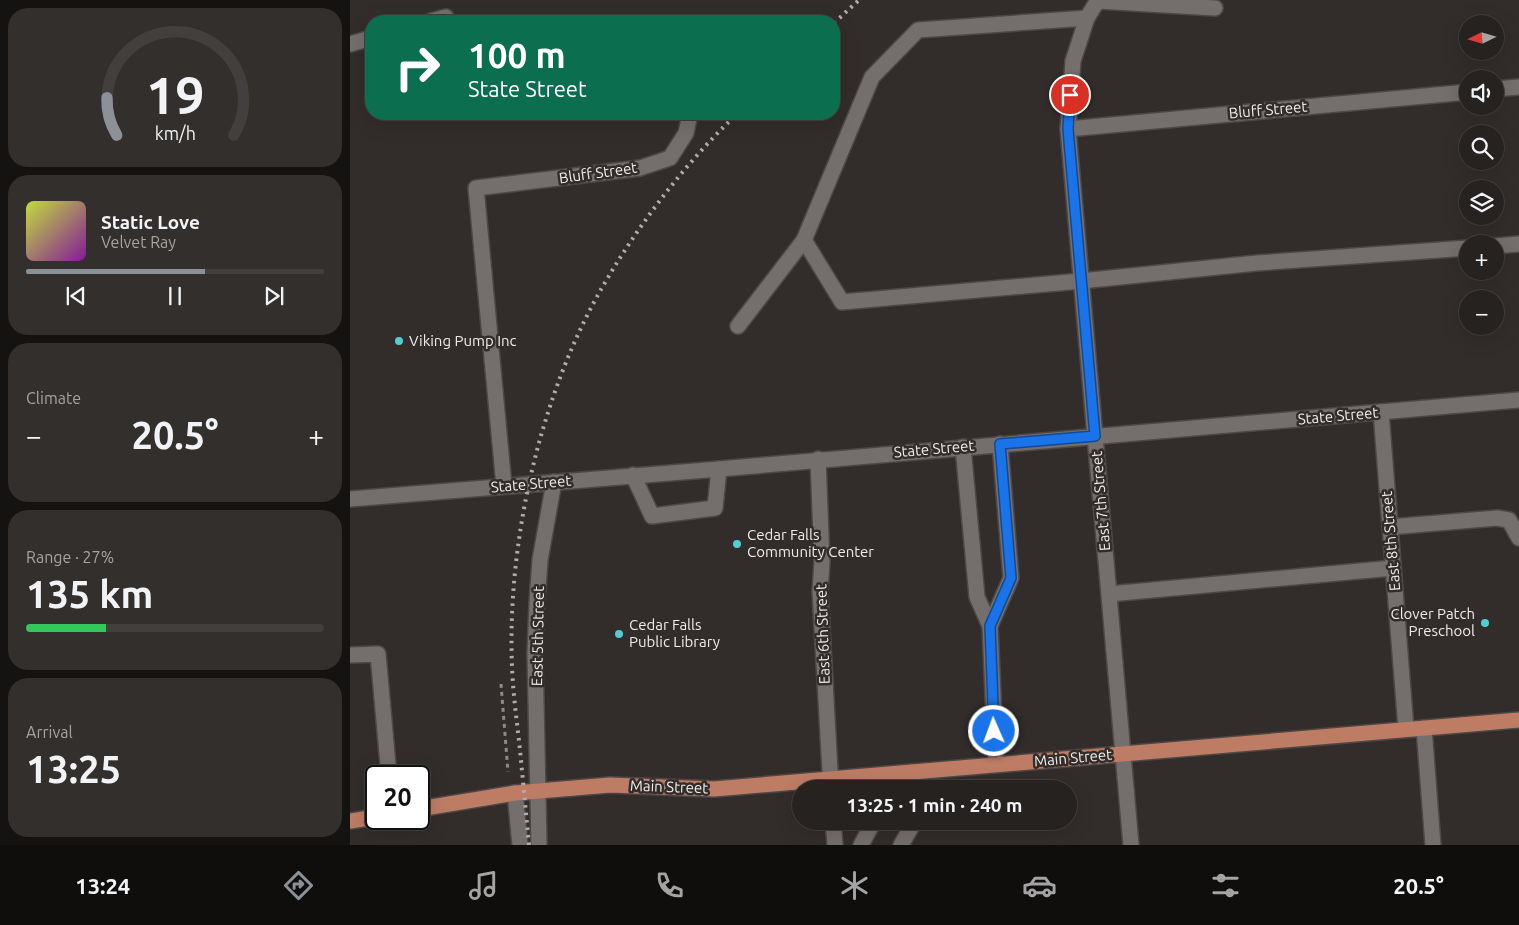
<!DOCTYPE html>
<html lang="en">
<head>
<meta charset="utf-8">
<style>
	:root { --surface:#262220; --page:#322f2d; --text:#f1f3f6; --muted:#a4a4a5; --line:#423f3e; --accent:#8c9099 }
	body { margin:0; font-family:Ubuntu,sans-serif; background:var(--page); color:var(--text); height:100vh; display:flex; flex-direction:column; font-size:19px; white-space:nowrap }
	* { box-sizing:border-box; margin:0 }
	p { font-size:16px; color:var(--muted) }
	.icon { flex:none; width:28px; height:28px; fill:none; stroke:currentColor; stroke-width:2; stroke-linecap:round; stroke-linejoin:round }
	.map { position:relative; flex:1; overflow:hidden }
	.side { display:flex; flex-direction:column; gap:8px; padding:8px; background:#151312; width:350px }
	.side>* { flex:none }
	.banner { position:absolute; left:15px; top:15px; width:475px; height:105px; border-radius:20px; box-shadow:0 5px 20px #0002,0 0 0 1px var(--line); background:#0b6e4f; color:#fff; overflow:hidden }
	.needle { width:32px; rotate:265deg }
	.buttons { position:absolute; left:1109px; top:15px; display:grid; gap:10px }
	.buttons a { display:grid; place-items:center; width:45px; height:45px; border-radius:50%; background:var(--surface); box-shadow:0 5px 20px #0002,0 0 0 1px var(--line); font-size:25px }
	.speed { position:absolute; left:15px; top:765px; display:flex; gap:10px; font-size:25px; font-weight:700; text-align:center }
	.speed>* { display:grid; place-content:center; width:65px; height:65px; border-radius:50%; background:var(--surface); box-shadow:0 5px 20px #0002,0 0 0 1px var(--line); line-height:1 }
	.speed .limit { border:2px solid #111; border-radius:8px; background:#fff; color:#111 }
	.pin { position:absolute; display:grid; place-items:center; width:42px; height:42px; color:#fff; margin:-21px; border:2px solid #fff; border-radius:50%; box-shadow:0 1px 5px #0007 }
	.me { position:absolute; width:55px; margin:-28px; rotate:358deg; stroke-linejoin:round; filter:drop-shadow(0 0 4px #0008) }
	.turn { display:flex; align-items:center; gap:18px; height:105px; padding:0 20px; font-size:22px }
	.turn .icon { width:65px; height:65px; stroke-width:2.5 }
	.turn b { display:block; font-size:35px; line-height:42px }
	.big { font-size:38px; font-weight:700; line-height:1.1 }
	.side .card { flex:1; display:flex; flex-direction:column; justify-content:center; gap:8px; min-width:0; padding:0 18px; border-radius:20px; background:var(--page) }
	.side .dial { align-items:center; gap:0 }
	.dial svg { height:130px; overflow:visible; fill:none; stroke:var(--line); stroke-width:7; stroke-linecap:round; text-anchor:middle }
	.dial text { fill:var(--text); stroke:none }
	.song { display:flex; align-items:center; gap:15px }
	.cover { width:60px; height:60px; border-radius:8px; background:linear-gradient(135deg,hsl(70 70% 55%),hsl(290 70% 35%)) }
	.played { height:5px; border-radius:2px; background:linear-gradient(90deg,var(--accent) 60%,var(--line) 60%) }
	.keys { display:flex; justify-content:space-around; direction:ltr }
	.heat { display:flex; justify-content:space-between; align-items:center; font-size:28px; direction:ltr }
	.charge { height:8px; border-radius:4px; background:linear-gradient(90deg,#34c759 27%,var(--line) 0) }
	.trip { position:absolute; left:442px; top:780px; width:285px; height:50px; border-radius:25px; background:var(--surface); box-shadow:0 5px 20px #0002,0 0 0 1px var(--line); font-weight:700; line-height:50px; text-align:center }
	.dock { display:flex; height:80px; justify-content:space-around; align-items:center; background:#0f0e0d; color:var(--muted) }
	.dock .icon { width:35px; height:35px }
	.dock .selected { color:var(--accent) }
	.dock b { font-size:22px; color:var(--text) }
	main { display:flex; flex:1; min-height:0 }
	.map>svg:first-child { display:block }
</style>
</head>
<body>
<main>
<section class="side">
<div class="card dial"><svg viewBox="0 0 100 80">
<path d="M14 69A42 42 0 1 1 86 69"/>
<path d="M14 69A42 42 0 0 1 8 46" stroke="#8c9099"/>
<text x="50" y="56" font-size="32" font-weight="700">19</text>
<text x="50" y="72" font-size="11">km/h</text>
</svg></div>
<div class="card">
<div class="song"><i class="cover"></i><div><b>Static Love</b><p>Velvet Ray</p></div></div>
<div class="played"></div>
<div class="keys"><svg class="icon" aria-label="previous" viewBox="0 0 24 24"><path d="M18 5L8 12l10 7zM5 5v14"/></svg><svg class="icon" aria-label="pause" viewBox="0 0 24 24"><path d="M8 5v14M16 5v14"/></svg><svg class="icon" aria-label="next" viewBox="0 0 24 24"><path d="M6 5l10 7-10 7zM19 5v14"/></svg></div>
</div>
<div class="card"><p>Climate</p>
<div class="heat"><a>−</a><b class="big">20.5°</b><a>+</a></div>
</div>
<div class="card"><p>Range · 27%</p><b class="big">135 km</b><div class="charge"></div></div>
<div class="card"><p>Arrival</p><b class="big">13:25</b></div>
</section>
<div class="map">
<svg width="1169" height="845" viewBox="0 0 1169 845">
	<rect width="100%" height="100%" fill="#322d2b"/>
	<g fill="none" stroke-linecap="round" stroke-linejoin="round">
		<defs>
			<g id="minor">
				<polyline points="748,0 737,18 723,61 718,129 781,845"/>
				<polyline points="748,1 865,8"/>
				<polyline points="81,21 96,17"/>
				<polyline points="0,44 21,38"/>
				<polyline points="1145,89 1169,87"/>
				<polyline points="718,129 1118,92"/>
				<polyline points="454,240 492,302 731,281 907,263 1118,248"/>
				<polyline points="1145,246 1169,244"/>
				<polyline points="388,326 454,240 522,77 568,30 737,18"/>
				<polyline points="1031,412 1056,729"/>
				<polyline points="613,447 627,597 640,626"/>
				<polyline points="468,459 472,562 470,591 481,789"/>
				<polyline points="283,475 302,516 365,508 369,469"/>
				<polyline points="154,486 126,188 290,168 320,158 336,133 340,114"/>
				<polyline points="0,499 369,469 1169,400"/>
				<polyline points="1040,527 1147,518 1159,520 1169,538"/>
				<polyline points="759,594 1043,568"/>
				<polyline points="0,655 28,654 39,776"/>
				<polyline points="1074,728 1083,845"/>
				<polyline points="646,764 640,626 661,578 650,444"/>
				<polyline points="562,772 563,789"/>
				<polyline points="165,793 170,845"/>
				<polyline points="483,821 485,845"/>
				<polyline points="189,845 185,653 187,603 190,560 204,482"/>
				<polyline points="511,845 524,821"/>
				<polyline points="551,845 562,826 563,821"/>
			</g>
			<g id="major">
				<polyline points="69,809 165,793 260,785 364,789 1169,720"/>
				<polyline points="0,821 26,817"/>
			</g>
		</defs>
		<use href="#minor" stroke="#4d4847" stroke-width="18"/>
		<use href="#major" stroke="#4d4847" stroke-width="18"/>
		<polyline stroke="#8d8988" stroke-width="3" stroke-dasharray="4 4" stroke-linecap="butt" points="151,684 158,772"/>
		<use href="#minor" stroke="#746f6d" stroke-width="15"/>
		<use href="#major" stroke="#be7c65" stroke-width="15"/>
		<g stroke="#b0acab" stroke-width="4" stroke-dasharray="2.5 5" stroke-linecap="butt">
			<polyline points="484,23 509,0"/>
			<path d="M 179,845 C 176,813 173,781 170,750 C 167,722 163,694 162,666 C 157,545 189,400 249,293 C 285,229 334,164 387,114"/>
		</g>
	</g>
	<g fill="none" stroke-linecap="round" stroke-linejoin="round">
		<defs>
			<polyline id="route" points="644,731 640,626 661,578 650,444 745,436 718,129 720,95"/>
		</defs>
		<use href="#route" stroke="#114b97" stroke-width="12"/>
		<use href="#route" stroke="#1a73e8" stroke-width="9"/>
	</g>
	<g fill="#51ccd1" stroke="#322d2b" stroke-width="2">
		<circle cx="49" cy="341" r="5"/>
		<circle cx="387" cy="544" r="5"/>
		<circle cx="1135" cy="623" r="5"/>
		<circle cx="269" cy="634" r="5"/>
	</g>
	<g text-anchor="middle" stroke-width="5" stroke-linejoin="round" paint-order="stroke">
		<g font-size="15" fill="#eeebea" stroke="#322d2b">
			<text transform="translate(918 110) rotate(-5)" y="5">Bluff Street</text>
			<text transform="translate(248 173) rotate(-8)" y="5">Bluff Street</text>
			<text transform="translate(988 416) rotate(-5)" y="5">State Street</text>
			<text transform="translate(584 449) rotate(-5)" y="5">State Street</text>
			<text transform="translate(181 484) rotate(-5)" y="5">State Street</text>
			<text transform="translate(751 501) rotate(-95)" y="5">East 7th Street</text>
			<text transform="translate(1041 541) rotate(-95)" y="5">East 8th Street</text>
			<text transform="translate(473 634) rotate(-92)" y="5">East 6th Street</text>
			<text transform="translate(188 636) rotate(-89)" y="5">East 5th Street</text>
			<text transform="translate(723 758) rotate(-5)" y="5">Main Street</text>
			<text transform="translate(319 787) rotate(2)" y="5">Main Street</text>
		</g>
		<g font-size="15" fill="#eeebea" stroke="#322d2b" text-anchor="start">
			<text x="59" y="346">Viking Pump Inc</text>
			<text x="397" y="540">Cedar Falls<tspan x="397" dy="17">Community Center</tspan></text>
			<text x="1125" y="619" text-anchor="end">Clover Patch<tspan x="1125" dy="17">Preschool</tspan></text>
			<text x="279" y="630">Cedar Falls<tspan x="279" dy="17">Public Library</tspan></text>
		</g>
	</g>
</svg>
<div class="buttons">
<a><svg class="needle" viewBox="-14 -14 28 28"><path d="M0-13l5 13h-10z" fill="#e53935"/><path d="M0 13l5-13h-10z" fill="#a4a4a5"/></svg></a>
<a><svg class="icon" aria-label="sound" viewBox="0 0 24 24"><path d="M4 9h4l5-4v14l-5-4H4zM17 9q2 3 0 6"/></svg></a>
<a><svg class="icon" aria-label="search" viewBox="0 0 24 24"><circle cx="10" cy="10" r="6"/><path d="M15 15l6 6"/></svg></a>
<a><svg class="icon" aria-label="layers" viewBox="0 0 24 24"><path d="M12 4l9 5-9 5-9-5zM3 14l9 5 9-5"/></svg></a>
<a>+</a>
<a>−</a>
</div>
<div class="speed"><div class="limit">20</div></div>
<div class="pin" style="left:720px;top:95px;background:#d93025"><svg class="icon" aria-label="arrive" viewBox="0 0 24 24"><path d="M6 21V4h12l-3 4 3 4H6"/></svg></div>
<svg class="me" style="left:644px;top:731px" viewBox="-20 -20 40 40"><circle r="17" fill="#1a73e8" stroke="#fff" stroke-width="3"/><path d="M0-11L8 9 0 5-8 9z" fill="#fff"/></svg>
<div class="trip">13:25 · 1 min · 240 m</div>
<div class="banner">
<div class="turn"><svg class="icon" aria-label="right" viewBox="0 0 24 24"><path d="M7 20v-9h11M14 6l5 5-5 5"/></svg><div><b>100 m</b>State Street</div></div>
</div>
</div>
</main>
<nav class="dock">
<b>13:24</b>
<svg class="icon selected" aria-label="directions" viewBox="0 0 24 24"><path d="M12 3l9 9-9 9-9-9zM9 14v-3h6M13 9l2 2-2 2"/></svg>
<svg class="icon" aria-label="music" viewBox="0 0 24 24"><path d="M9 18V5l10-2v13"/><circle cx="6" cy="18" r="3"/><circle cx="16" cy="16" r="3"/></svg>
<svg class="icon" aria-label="phone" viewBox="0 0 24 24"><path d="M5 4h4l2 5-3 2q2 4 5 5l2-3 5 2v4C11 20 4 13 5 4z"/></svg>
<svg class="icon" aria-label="climate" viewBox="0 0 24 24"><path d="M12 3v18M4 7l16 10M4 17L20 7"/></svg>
<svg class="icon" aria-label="car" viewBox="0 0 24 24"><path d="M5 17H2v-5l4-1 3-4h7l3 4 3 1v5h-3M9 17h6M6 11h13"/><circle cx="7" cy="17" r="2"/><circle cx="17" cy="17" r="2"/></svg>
<svg class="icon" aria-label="filters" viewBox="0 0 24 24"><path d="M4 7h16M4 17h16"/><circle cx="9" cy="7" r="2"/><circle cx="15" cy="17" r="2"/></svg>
<b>20.5°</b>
</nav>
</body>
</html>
